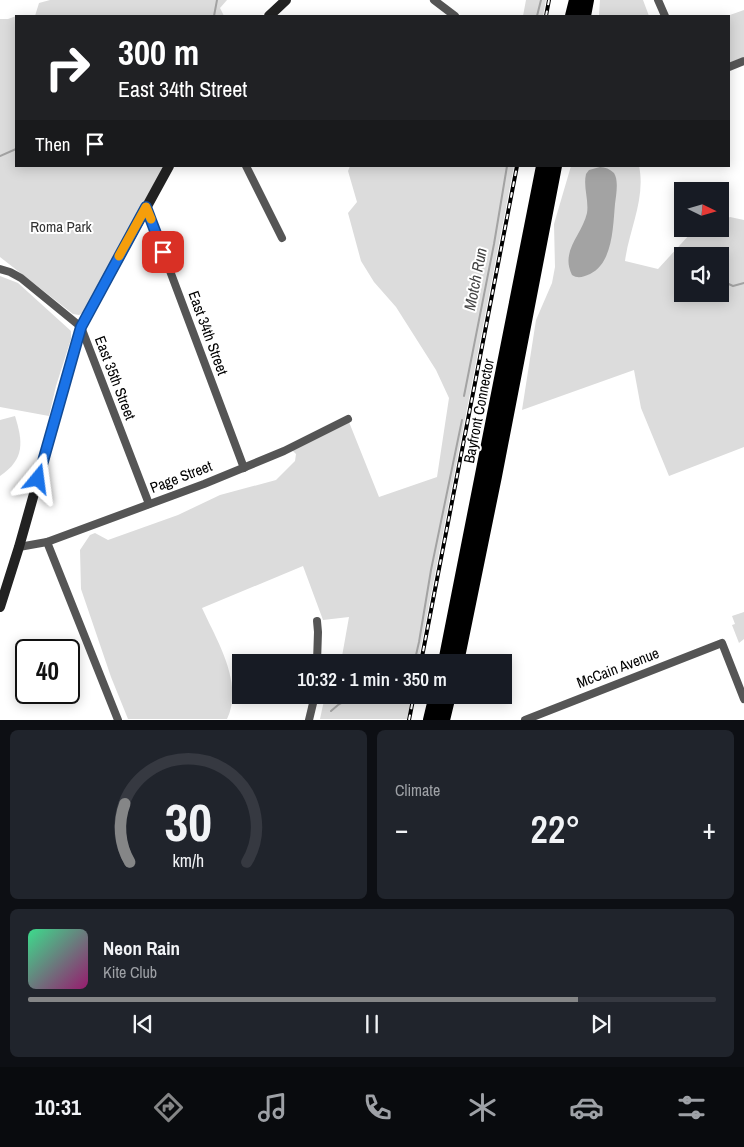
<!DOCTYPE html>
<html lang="en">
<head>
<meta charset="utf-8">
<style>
	:root { --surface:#171b24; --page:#20242c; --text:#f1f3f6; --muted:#9ea1a6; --line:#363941; --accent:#858687 }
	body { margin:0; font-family:"Archivo Narrow",sans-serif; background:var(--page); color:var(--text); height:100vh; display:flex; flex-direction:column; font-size:19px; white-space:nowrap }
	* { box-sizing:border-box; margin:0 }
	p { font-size:16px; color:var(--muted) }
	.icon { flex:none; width:28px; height:28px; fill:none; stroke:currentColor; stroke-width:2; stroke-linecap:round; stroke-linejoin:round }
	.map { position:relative; height:720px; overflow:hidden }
	.panel { display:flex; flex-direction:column; gap:10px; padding:10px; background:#0d0f14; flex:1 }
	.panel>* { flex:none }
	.banner { position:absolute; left:15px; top:15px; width:715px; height:152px; border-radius:0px; box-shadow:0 2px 12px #0003; background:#202124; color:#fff; overflow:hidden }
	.needle { width:32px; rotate:95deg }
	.controls { position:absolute; left:674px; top:182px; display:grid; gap:10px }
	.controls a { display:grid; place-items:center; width:55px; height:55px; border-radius:0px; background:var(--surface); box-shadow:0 2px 12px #0003; font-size:25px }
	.speed { position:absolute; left:15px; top:639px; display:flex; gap:10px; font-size:25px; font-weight:700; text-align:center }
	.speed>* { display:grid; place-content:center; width:65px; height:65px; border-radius:50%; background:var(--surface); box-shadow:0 2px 12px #0003; line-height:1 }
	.speed .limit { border:2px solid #111; border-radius:8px; background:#fff; color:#111 }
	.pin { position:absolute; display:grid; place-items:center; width:42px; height:42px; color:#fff; margin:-21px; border-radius:10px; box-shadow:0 2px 8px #0006 }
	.me { position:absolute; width:55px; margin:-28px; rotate:16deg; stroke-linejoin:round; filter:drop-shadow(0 0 4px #0008) }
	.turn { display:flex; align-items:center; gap:18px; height:105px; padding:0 20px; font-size:22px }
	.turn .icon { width:65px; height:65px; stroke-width:2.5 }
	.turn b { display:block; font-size:35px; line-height:42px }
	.then { display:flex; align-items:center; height:48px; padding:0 20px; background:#0003; gap:10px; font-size:19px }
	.big { font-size:38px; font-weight:600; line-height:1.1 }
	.panel .tile { flex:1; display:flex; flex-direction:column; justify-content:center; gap:8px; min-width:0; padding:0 18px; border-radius:8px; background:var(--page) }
	.panel .dial { align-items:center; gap:0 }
	.dial svg { height:130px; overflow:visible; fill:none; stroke:var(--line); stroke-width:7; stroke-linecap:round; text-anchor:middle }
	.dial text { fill:var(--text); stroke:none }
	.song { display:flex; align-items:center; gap:15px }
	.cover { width:60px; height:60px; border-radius:8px; background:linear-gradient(135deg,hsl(150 70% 55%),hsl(320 70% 35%)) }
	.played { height:5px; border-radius:2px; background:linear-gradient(90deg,var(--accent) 80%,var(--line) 80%) }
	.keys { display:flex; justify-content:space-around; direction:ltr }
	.heat { display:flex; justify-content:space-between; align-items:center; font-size:28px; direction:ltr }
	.panel .tiles { flex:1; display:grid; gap:10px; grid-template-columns:1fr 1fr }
	.tile:last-child { grid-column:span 2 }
	.trip { position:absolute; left:232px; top:654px; width:280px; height:50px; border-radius:0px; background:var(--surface); box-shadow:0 2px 12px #0003; font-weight:600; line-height:50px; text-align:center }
	.tabs { display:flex; height:80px; justify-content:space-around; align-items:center; background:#090b0e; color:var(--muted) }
	.tabs .icon { width:35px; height:35px }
	.tabs .current { color:var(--accent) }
	.tabs b { font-size:22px; color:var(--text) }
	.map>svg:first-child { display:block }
</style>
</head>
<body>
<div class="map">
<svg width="744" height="720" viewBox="0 0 744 720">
	<rect width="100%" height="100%" fill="#fff"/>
	<g fill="#dcdcdc" fill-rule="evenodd">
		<polygon points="50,0 227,0 220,8 224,16 35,16 39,3"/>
		<polygon points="526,0 546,0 543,16 523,16"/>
		<polygon points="600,0 643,0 649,16 599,16"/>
		<polygon points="744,10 744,57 729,63 729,16 727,16"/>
		<polygon points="19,15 21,16 16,16 16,166 164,166 84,312 79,315 73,314 0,257 0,19 8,19"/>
		<path d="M 350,166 L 514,166 L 418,662 L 341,662 L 349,617 L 323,620 L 303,566 L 202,608 C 217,641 244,683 227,719 L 128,719 L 111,677 L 81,589 L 80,550 L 90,535 L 95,533 L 108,540 L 178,515 L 220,495 L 276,480 L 295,461 L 296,454 L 291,449 L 349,422 L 379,497 L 437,477 L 449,398 L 436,370 L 396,307 L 374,282 L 361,261 L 348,213 L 357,202 L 348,171 Z"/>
		<path d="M 571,166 L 639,166 C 646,198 629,230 625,261 L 658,269 L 691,233 L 702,229 L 720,229 L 720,221 L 730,217 L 744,220 L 744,447 L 669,476 L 641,408 L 634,370 L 522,410 L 536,320 L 552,283 L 555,267 L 554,224 ZM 682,256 L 720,256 L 720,294 L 682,294 Z"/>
		<polygon points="0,276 18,283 71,331 71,339 56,386 49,416 0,407"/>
		<path d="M 15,416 C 23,442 25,459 0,476 L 0,420 Z"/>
		<polygon points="744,612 744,639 739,643 732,625 735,624 732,616"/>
		<polygon points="327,695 412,695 407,719 320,719 323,705"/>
	</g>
	<path fill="#a3a3a3" d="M 600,167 C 605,167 610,169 614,173 C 619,181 616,195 615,204 C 613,226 613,263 590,274 C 583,277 578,279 572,275 C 560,251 582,235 587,213 C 589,200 583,187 586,174 L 589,170 Z"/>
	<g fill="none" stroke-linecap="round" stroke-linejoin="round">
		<g stroke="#a3a3a3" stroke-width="2">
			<polyline points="214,16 217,0"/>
			<polyline points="537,16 541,0"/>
			<polyline points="0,156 16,149"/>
			<polyline points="720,280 733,286 744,283"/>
			<polyline points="464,396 494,244 507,166"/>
			<polyline points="411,662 416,655 419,642 431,570 462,420"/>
			<polyline points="331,711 338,705 356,695"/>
		</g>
		<g stroke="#555" stroke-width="8">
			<polyline points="434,0 455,16"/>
			<polyline points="658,0 665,16"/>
			<polyline points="729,67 744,61"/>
			<polyline points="246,166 282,238"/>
			<polyline points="146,207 244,468"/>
			<polyline points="0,269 10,272 21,278 81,327 149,504"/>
			<polyline points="47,542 118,720"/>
			<polyline points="19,547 47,542 204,484 284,451 348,419"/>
			<polyline points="317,662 318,632 317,621"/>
			<polyline points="309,720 315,695"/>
			<polyline points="525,720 722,643 744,699"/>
		</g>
		<g stroke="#222" stroke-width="10">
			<polyline points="269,16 286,0"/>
			<polyline points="0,607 19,547 81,327 169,166"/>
		</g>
		<g stroke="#000" stroke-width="14">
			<polyline points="572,16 576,0"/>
			<polyline points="584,16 587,0"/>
			<polyline points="445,662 543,166"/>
			<polyline points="457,662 495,476 555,166"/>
			<polyline points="430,720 436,695"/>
			<polyline points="443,720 449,695"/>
		</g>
		<defs>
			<g id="rail">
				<polyline points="546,16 549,0"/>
				<polyline points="421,662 517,166"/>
				<polyline points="409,720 414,695"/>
			</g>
		</defs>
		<use href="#rail" stroke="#000" stroke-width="4"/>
		<use href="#rail" stroke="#fff" stroke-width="2" stroke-dasharray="5.5" stroke-linecap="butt"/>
	</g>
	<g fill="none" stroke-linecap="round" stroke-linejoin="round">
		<defs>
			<polyline id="route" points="38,479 81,327 146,207 163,252"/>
		</defs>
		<use href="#route" stroke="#114b97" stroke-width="12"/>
		<use href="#route" stroke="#1a73e8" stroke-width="9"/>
		<polyline stroke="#f59e0b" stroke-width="9" points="119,256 146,207 151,219"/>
	</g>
	<g text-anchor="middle" stroke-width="4" stroke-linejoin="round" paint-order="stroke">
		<g font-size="15" fill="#333" stroke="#fff">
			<text x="61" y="232">Roma Park</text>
		</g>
		<g font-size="15" fill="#000" stroke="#fff">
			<text transform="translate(208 333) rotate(70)" y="5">East 34th Street</text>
			<text transform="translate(115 378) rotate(69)" y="5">East 35th Street</text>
			<text transform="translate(479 411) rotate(-79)" y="5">Bayfront Connector</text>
			<text transform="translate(181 477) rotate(-21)" y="5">Page Street</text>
			<text transform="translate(618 668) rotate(-21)" y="5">McCain Avenue</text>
		</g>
		<g font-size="16" font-style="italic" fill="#444" stroke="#fff">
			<text transform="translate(475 279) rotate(-79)" y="6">Motch Run</text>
		</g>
	</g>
</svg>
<div class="controls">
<a><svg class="needle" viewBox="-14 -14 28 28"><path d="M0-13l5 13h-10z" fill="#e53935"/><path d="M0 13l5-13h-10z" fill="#9ea1a6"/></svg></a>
<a><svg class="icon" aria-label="sound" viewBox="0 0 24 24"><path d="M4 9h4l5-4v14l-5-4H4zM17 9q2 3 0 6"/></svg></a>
</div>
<div class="speed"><div class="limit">40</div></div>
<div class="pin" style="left:163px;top:252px;background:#d93025"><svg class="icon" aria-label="arrive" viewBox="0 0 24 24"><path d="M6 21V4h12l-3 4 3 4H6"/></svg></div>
<svg class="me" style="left:38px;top:479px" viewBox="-20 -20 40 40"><path d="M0-17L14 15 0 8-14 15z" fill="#1a73e8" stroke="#fff" stroke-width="4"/></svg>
<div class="trip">10:32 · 1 min · 350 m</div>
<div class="banner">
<div class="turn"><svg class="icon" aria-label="right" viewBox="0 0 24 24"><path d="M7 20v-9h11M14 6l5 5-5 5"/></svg><div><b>300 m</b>East 34th Street</div></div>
<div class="then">Then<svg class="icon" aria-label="arrive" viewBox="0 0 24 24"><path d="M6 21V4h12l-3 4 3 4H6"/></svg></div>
</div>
</div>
<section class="panel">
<div class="tiles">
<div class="tile dial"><svg viewBox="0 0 100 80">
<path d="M14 69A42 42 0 1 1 86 69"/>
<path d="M14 69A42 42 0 0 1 11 33" stroke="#858687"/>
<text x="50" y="56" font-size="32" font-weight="700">30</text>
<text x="50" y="72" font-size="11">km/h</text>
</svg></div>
<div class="tile"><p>Climate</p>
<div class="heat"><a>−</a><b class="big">22°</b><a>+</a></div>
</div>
<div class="tile">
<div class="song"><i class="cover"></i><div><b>Neon Rain</b><p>Kite Club</p></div></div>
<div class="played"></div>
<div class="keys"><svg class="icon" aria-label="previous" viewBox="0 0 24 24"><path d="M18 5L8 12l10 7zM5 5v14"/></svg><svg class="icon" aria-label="pause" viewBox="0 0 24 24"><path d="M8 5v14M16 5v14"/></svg><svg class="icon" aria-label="next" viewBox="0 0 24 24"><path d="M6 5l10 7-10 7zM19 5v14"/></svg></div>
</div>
</div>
</section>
<nav class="tabs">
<b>10:31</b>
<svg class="icon current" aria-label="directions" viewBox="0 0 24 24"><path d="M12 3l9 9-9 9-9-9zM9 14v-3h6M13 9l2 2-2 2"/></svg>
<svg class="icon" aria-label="music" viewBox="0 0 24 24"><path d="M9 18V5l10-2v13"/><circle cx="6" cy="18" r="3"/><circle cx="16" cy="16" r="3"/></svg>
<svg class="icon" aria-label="phone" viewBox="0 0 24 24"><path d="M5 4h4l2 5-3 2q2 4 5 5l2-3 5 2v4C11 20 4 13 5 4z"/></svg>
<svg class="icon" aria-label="climate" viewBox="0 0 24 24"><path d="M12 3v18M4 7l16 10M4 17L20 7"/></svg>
<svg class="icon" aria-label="car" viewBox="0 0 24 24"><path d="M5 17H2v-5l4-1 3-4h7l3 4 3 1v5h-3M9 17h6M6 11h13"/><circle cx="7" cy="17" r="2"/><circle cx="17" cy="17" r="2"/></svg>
<svg class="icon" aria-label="filters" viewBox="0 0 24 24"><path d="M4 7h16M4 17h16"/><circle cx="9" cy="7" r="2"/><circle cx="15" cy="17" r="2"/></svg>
</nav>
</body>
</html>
